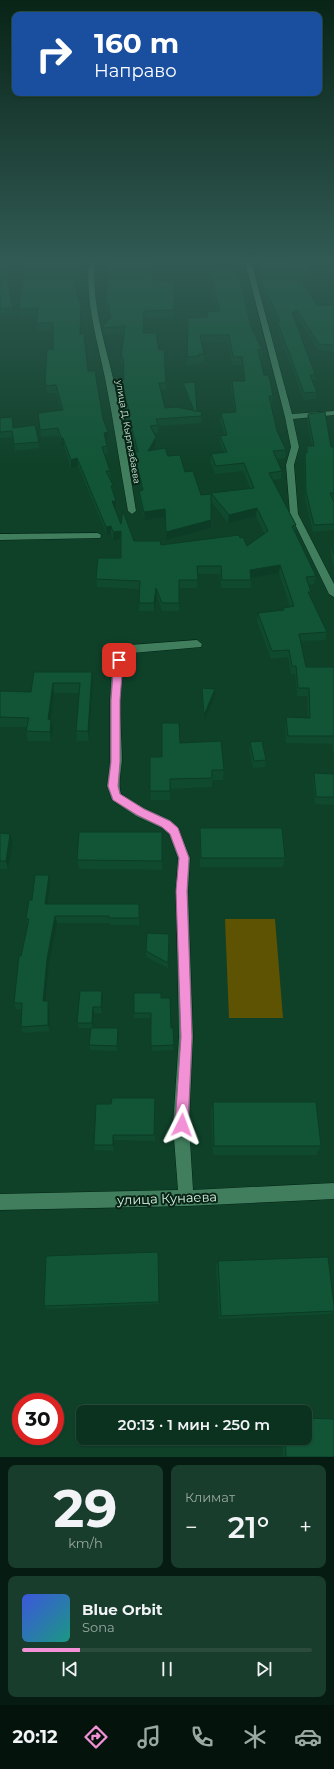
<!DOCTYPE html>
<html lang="ru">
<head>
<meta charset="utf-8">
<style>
	:root { --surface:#0b311f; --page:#193d2c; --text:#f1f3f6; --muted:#9aa9a4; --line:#2b4c3d; --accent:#f391d6 }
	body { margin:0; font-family:Montserrat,sans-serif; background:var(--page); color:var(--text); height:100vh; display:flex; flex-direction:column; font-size:15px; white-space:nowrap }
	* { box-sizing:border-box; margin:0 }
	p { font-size:13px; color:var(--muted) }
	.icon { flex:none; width:22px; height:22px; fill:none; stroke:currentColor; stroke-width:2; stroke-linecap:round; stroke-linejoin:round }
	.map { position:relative; height:1457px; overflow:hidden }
	.drawer { display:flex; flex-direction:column; gap:8px; padding:8px; background:#061b11; flex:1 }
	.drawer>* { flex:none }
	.hud { position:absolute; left:12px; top:12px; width:310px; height:84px; border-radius:8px; box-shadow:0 1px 3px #0004,0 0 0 1px var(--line); background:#1a4fa0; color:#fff; overflow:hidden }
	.speed { position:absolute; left:12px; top:1393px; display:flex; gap:8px; font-size:20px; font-weight:700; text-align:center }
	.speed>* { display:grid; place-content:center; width:52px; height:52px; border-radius:50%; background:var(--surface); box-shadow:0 1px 3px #0004,0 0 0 1px var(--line); line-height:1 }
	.speed .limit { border:6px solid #d22; background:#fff; color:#111 }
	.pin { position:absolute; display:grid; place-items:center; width:34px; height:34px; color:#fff; margin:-17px; border-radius:8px; box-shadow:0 2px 6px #0006 }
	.me { position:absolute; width:44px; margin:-22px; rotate:3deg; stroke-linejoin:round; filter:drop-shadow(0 0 3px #0008) }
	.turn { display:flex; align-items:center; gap:14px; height:84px; padding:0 16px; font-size:18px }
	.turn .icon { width:52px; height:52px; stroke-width:2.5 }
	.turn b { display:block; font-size:28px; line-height:34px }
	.big { font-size:30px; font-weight:600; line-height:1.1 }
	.drawer .card { flex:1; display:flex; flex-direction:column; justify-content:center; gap:6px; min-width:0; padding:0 14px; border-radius:8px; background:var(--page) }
	.drawer .dial { align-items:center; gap:0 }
	.dial b { font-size:52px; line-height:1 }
	.song { display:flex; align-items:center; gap:12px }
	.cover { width:48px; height:48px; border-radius:6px; background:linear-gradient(135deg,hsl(230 70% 55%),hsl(170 70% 35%)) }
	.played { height:4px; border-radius:2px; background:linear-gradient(90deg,var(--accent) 20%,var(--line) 20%) }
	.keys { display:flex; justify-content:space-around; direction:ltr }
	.heat { display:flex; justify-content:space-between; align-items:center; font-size:22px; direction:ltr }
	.drawer .tiles { flex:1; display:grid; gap:8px; grid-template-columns:1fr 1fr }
	.card:last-child { grid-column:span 2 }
	.trip { position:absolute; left:76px; top:1405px; width:236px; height:40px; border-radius:8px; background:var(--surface); box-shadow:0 1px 3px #0004,0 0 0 1px var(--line); font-weight:600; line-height:40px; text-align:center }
	.tab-bar { display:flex; height:64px; justify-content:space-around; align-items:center; background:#04140c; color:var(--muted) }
	.tab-bar .icon { width:28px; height:28px }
	.tab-bar .current { color:var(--accent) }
	.tab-bar b { font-size:18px; color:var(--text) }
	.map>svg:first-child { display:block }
</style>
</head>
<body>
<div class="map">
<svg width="334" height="1457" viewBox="0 0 334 1457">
	<rect width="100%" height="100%" fill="#0f4129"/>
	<polygon fill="#5e5203" points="225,919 275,919 283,1018 229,1018"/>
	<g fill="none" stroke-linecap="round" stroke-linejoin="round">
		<defs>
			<g id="minor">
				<path d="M 89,261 L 95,261 C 91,302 104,339 113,378 C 122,422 129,467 136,511 L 132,514 L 128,511 C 120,467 114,422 105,378 C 97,339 85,302 89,261 Z"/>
				<polygon points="245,261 251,261 292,414 334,411 334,415 293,419 299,447 294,465 298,514 334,584 334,597 329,594 290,514 286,465 291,447 285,417"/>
				<polygon points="97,533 100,534 101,536 100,538 0,540 0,534"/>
				<path d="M 197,640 L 202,644 L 201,647 L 132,653 L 126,655 C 115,683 122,730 122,760 C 121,772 118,783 121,794 L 144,808 L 170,820 L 178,827 L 190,858 L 188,891 L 193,1037 L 189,1125 L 193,1190 L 334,1183 L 334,1199 L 186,1206 L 0,1210 L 0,1194 L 178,1190 L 173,1125 L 179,1037 L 176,891 L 178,858 L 169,834 L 162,828 L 136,816 L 112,800 L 107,786 L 110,762 L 110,700 L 112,668 L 118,650 L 130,645 Z"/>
			</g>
		</defs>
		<use href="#minor" stroke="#032515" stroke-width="1"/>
		<use href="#minor" fill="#407e5d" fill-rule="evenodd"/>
	</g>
	<g fill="#0f492e">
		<polygon points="0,261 5,261 14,315 0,316"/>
		<polygon points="24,261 80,278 81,285 75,285 79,302 82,311 81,334 88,371 103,419 108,440 106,441 107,446 108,454 105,454 110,471 111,479 110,479 116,501 116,509 115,509 121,524 134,541 161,545 240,538 247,546 264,533 256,516 228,523 211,501 211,493 250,488 243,471 215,474 210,462 211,454 224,452 220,443 220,436 225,435 220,421 221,413 235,412 231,389 232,381 244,381 242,365 232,365 228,343 202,342 204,354 204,362 199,362 199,364 187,365 188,318 207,317 207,311 217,311 210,289 211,282 212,282 211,277 211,270 251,327 262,349 262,357 260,357 264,375 273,396 272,403 271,403 277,431 286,450 285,458 277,459 282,471 281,479 273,480 296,525 295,532 316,576 314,584 308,585 311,592 310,596 327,632 325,640 301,641 306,667 334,667 334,758 332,744 286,743 285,725 286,717 308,718 307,696 297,696 295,674 291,674 288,657 271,659 257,621 258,613 283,610 283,608 290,607 279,573 251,577 251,588 221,588 220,574 197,574 197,588 179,588 179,611 162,611 157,596 154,611 139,611 140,589 97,587 96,579 121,558 121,539 113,540 111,534 107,535 78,466 71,468 64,446 62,446 59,436 41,437 38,413 61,410 56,393 47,393 45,380 53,349 53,330 37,331 36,323 37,315 20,316 19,309"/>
		<polygon points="106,261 152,261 151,268 149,268 154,281 174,281 174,318 144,318 144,333 159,350 166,383 166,390 161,391 165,408 192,410 183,386 183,383 197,411 202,412 201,423 158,426 158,433 154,433 156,437 156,444 153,450 168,456 185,472 211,528 166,540 165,517 145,520 139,498 139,491 142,490 135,464 135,456 136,456 135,452 136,452 128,421 128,414 121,388 120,380 124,380 123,365 121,365 121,357 124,334 104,335 103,333 103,326 110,318 106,305 106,298 109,279 106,267"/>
		<polygon points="261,261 290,261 292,264 309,274 308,281 300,280 318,306 334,305 334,352 318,350 297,316 293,318 315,374 314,381 312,381 317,392 316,399 304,400 276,327 277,322 260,288"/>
		<polygon points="316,261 334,261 334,263 317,263"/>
		<polygon points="308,414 331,447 334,447 334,500 333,500 334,502 334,530 313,532 305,499 304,459 307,446 312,446 307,420"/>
		<polygon points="0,418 13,428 39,442 39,448 15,451 13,437 0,438"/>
		<polygon points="334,543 334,565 333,565 331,552 332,545"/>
		<polygon points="34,672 92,672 93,682 89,741 77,741 76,731 79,693 54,693 51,720 53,729 51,741 28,741 26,731 27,727 0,727 0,691 31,692"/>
		<polygon points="202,688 215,696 204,722 202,695"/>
		<polygon points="250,742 266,760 265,767 253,768 249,749"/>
		<polygon points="180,743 224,770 223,780 212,780 212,787 170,789 170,800 151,800 150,791 162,757"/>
		<polygon points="314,773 334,774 334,805 315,804 313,780"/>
		<polygon points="200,828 285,858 283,867 200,867"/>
		<polygon points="162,832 162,870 79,869 77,860"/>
		<polygon points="0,833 10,834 13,842 8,869 0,869"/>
		<polygon points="50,882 48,904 140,910 139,925 110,925 110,923 57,923 49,965 46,1001 48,1001 49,1007 50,1031 23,1033 21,1027 21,1009 16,1009 14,1003 28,925 26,919 32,900"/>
		<polygon points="169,934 168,968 146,957 146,951"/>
		<polygon points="103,997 102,1013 94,1013 93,1028 118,1028 119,1034 117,1051 90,1050 89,1045 91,1028 79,1028 77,1023"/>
		<polygon points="161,998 171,1028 173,1028 173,1050 152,1051 151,1018 134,1018 134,1013"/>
		<polygon points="155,1098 155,1141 114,1140 114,1151 95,1150 94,1145 111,1104"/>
		<polygon points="213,1102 321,1146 316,1155 213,1155 211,1112"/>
		<polygon points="158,1252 159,1304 47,1309 44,1306"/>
		<polygon points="218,1261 334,1306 334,1312 330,1314 219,1319 216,1265"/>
		<polygon points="282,1438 305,1438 334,1457 283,1457"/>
	</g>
	<g fill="#0c3c26">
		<polygon points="81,303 82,311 81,341 80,334"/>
		<polygon points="297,310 297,316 291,319 292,313"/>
		<polygon points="108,432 108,440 104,441 104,433"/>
		<polygon points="156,437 156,444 148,458 148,451"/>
		<polygon points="61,438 63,438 64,446 62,446"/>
		<polygon points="77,458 78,466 71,468 71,460"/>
		<rect x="112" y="501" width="4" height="8"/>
		<polygon points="257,508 256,516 228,523 229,515"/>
		<polygon points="165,509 165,517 145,520 144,512"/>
		<polygon points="211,520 211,528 166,540 166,532"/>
		<polygon points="111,526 111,534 107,535 106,527"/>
		<polygon points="121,531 122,539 113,540 113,532"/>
		<polygon points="280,565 279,573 249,578 250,570"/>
		<polygon points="156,588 157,596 154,611 154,603"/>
		<polygon points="92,672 93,682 89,741 88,731"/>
		<polygon points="53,683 54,693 50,729 48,719"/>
		<polygon points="215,689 215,696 204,722 204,715"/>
		<polygon points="51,720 53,729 51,741 50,732"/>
		<polygon points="10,834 13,842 8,869 6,861"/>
		<polygon points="49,875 50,882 47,911 45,904"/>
		<polygon points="55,916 57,923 49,965 45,1007 43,1001 47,959"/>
		<polygon points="102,991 103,997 102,1013 101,1007"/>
		<polygon points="48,1001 49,1007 50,1031 48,1025"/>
		<polygon points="93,1007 94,1013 93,1028 92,1023"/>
		<polygon points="118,1028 119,1034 117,1051 117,1046"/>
		<polygon points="113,1135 114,1140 114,1151 113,1145"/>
	</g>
	<g fill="#115536" stroke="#0c3c26">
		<polygon points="0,261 5,261 13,308 0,309"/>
		<polygon points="24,261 78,261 80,278 74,278 79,302 81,303 80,334 84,334 88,371 95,371 103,419 108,432 104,433 107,446 102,447 110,471 106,471 113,485 111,486 116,501 112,501 121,524 123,511 134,541 160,541 161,545 239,535 240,538 243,537 247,546 268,531 257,508 229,515 211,493 254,488 244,463 216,466 211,454 227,452 220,436 227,435 221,413 236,412 232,381 245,381 242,357 233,357 229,335 200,335 204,354 199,354 199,356 187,357 188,318 208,317 207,311 220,311 211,282 214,282 211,270 235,269 241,284 251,327 262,349 258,350 264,375 268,375 270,380 273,396 269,396 277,431 286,450 273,451 282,471 269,473 296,525 292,526 316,576 306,577 311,592 308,592 327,632 299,634 306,667 334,667 334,736 288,736 286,717 310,718 309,688 298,688 296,666 292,666 289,650 272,651 258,613 284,610 283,608 294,606 280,565 250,570 251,580 222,580 221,566 197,566 198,580 179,580 179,603 162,603 156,588 154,603 139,603 140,581 96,579 98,558 121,558 121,531 113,532 111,526 106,527 77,458 71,460 63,438 61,438 58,428 40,430 38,413 63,410 56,385 46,386 45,380 47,349 53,349 53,323 36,323 38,308 19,309"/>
		<polygon points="106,261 151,261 147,261 154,281 174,281 174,310 144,311 143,333 156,333 159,350 164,350 166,383 159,383 165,408 176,407 202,412 201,416 156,419 158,425 150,426 156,437 148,451 165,448 168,456 180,455 185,472 193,471 201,495 211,494 211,520 166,532 165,509 144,512 139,491 143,490 135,456 137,456 135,452 138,452 128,413 130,413 120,380 124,380 123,357 121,357 125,326 104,328 103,326 111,317 106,298 108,279 111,279"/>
		<polygon points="261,261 290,261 292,264 308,264 309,274 296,274 318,306 334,305 334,345 319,344 297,310 292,313 315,374 310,375 317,392 304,393 277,321 280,321 261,282"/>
		<polygon points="195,382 197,411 194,411 183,383"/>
		<polygon points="325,412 331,447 334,447 334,493 330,493 334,502 334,524 314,525 306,492 305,452 307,453 307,446 314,446 308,414"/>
		<polygon points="12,417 13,428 35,425 39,442 14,444 12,431 0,432 0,418"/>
		<polygon points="334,543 334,554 332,545"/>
		<polygon points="34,672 92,672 88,731 76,731 80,683 53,683 48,719 51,720 50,732 26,731 29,718 0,717 0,691 31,692"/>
		<polygon points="202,688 215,689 204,715"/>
		<polygon points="162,723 179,723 180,743 221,741 224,770 212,770 212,778 170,779 170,791 150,791 150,757 162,757"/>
		<polygon points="262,741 266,760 254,761 250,742"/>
		<polygon points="314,773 334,774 334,797 316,797"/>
		<polygon points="200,828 282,828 285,858 201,858"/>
		<polygon points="79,832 162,832 162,861 77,860"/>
		<polygon points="0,833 10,834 6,861 0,861"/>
		<polygon points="35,875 49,875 45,904 139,904 139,918 109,918 109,916 55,916 47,959 43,1001 48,1001 48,1025 21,1027 22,1003 14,1003 19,956 21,956 29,919 26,919 29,900 32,900"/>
		<polygon points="147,933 169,934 168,963 146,951"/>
		<polygon points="80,991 102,991 101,1007 93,1007 92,1023 77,1023"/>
		<polygon points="134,993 161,993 161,998 170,998 171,1028 173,1028 174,1045 151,1046 151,1013 134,1013"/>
		<polygon points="91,1028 118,1028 117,1046 89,1045"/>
		<polygon points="112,1098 155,1098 154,1135 113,1135 113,1145 94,1145 96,1104 111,1104"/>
		<polygon points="213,1102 316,1102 321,1146 214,1146"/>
		<polygon points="158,1252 159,1302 44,1306 46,1256"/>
		<polygon points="328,1257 334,1306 334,1311 221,1316 218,1261"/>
		<polygon points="305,1418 334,1419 334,1457 286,1457 285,1438 305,1438"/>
	</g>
	<linearGradient id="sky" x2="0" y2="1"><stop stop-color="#082417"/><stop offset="0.56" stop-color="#315a54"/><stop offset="1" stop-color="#315a54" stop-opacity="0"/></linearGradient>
	<rect width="334" height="465" fill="url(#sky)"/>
	<polygon fill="#f391d6" stroke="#9e5e8b" points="119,657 123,660 120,700 120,762 118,786 120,794 144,809 170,821 178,828 189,858 187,891 192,1037 188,1125 186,1130 182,1131 177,1130 175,1125 181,1037 176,891 179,858 170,834 162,827 137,815 113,800 112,797 108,786 111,762 111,700 114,660"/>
	<g text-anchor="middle" stroke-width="4" stroke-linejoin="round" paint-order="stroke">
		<g font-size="9" fill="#d2f2df" stroke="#092416">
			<text transform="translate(128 432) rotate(80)" y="3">улица Д. Кыргызбаева</text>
		</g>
		<g font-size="13" fill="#d2f2df" stroke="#092416">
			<text transform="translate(167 1198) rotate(-2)" y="5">улица Кунаева</text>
		</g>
	</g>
</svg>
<div class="speed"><div class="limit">30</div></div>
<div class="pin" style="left:119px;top:660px;background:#d93025"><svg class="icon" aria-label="arrive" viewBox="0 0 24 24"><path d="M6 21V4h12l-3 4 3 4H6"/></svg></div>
<svg class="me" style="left:182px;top:1125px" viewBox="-20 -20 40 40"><path d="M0-17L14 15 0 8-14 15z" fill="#f391d6" stroke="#fff" stroke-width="4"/></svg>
<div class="trip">20:13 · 1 мин · 250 m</div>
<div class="hud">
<div class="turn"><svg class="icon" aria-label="right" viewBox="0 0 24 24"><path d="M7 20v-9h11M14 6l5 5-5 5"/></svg><div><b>160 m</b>Направо</div></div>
</div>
</div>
<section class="drawer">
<div class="tiles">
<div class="card dial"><b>29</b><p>km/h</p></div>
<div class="card"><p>Климат</p>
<div class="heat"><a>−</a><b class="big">21°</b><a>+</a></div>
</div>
<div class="card">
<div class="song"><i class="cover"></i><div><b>Blue Orbit</b><p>Sona</p></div></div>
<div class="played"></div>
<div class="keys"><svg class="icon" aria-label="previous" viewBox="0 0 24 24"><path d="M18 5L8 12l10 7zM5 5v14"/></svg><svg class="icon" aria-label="pause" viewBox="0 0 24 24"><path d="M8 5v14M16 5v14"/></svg><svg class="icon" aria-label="next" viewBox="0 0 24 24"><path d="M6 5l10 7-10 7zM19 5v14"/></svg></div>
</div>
</div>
</section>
<nav class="tab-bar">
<b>20:12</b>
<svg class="icon current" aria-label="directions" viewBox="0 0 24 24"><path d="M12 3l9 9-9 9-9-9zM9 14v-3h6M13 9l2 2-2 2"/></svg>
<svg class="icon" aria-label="music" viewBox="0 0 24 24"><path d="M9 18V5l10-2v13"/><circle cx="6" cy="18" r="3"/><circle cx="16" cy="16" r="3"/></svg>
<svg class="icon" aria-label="phone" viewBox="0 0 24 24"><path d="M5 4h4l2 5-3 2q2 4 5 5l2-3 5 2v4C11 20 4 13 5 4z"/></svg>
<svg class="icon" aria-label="climate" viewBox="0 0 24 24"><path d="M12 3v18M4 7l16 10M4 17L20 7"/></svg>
<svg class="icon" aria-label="car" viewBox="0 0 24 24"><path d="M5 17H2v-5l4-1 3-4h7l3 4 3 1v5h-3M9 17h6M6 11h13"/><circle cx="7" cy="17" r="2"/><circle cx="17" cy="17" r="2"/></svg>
</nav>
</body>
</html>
